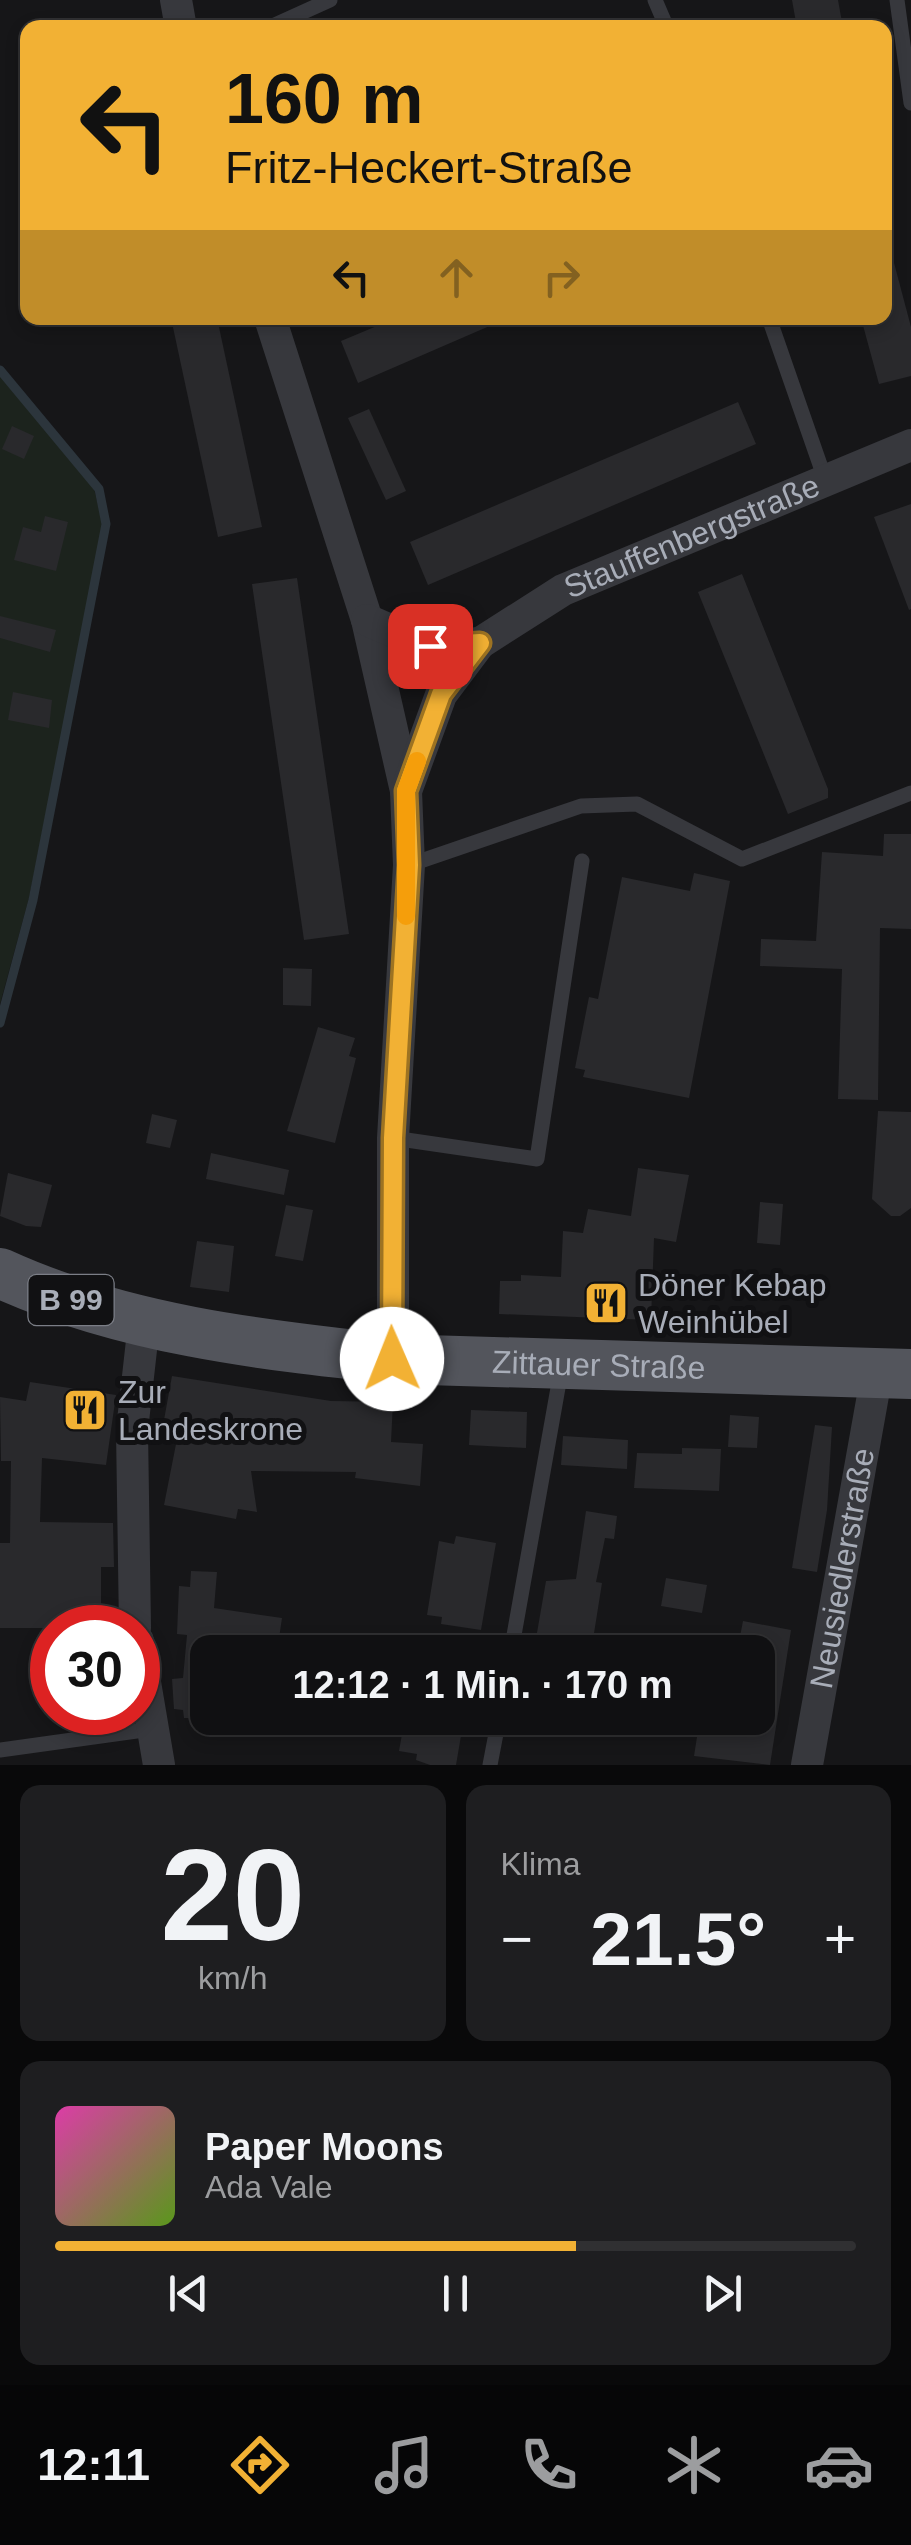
<!DOCTYPE html>
<html lang="de">
<head>
<meta charset="utf-8">
<style>
	:root { --surface:#101012; --page:#1e1e20; --text:#f1f3f6; --muted:#9c9d9f; --line:#303032; --accent:#f2b134 }
	body { margin:0; font-family:Helvetica,sans-serif; background:var(--page); color:var(--text); height:100vh; display:flex; flex-direction:column; font-size:38px; white-space:nowrap }
	* { box-sizing:border-box; margin:0 }
	p { font-size:32px; color:var(--muted) }
	.icon { flex:none; width:55px; height:55px; fill:none; stroke:currentColor; stroke-width:2; stroke-linecap:round; stroke-linejoin:round }
	.map { position:relative; height:1765px; overflow:hidden }
	.details { display:flex; flex-direction:column; gap:20px; padding:20px; background:#09090a; flex:1 }
	.details>* { flex:none }
	.banner { position:absolute; left:20px; top:20px; width:872px; height:305px; border-radius:20px; box-shadow:0 5px 15px #0003,0 0 0 2px var(--line); background:#f2b134; color:#111; overflow:hidden }
	.speed { position:absolute; left:30px; top:1605px; display:flex; gap:20px; font-size:50px; font-weight:700; text-align:center }
	.speed>* { display:grid; place-content:center; width:130px; height:130px; border-radius:50%; background:var(--surface); box-shadow:0 5px 15px #0003,0 0 0 2px var(--line); line-height:1 }
	.speed .limit { border:15px solid #d22; background:#fff; color:#111 }
	.pin { position:absolute; display:grid; place-items:center; width:85px; height:85px; color:#fff; margin:-42px; border-radius:20px; box-shadow:0 5px 15px #0006 }
	.me { position:absolute; width:110px; margin:-55px; rotate:359deg; stroke-linejoin:round; filter:drop-shadow(0 0 8px #0008) }
	.turn { display:flex; align-items:center; gap:35px; height:210px; padding:0 40px; font-size:45px }
	.turn .icon { width:130px; height:130px; stroke-width:2.5 }
	.turn b { display:block; font-size:70px; line-height:85px }
	.lanes { display:flex; align-items:center; height:95px; padding:0 40px; background:#0003; justify-content:center; gap:50px; direction:ltr }
	.lanes .off { opacity:.35 }
	.big { font-size:75px; font-weight:800; line-height:1.1 }
	.details .widget { flex:1; display:flex; flex-direction:column; justify-content:center; gap:15px; min-width:0; padding:0 35px; border-radius:20px; background:var(--page) }
	.details .dial { align-items:center; gap:0 }
	.dial b { font-size:130px; line-height:1 }
	.song { display:flex; align-items:center; gap:30px }
	.cover { width:120px; height:120px; border-radius:15px; background:linear-gradient(135deg,hsl(320 70% 55%),hsl(90 70% 35%)) }
	.played { height:10px; border-radius:5px; background:linear-gradient(90deg,var(--accent) 65%,var(--line) 65%) }
	.keys { display:flex; justify-content:space-around; direction:ltr }
	.heat { display:flex; justify-content:space-between; align-items:center; font-size:55px; direction:ltr }
	.details .tiles { flex:1; display:grid; gap:20px; grid-template-columns:1fr 1fr }
	.widget:last-child { grid-column:span 2 }
	.trip { position:absolute; left:190px; top:1635px; width:585px; height:100px; border-radius:20px; background:var(--surface); box-shadow:0 5px 15px #0003,0 0 0 2px var(--line); font-weight:800; line-height:100px; text-align:center }
	.tab-bar { display:flex; height:160px; justify-content:space-around; align-items:center; background:#060607; color:var(--muted) }
	.tab-bar .icon { width:70px; height:70px }
	.tab-bar .on { color:var(--accent) }
	.tab-bar b { font-size:45px; color:var(--text) }
	.map>svg:first-child { display:block }
</style>
</head>
<body>
<div class="map">
<svg width="911" height="1765" viewBox="0 0 911 1765">
	<rect width="100%" height="100%" fill="#161618"/>
	<polygon fill="#1c231d" points="0,373 94,488 103,527 29,898 0,1004"/>
	<g fill="none" stroke-linecap="round" stroke-linejoin="round">
		<polyline stroke="#2c353c" stroke-width="9" points="0,370 99,489 106,524 33,900 0,1023"/>
	</g>
	<g fill="#29292c">
		<polygon points="792,0 838,0 843,28 797,28"/>
		<polygon points="893,259 911,327 911,376 879,384 861,318 885,318 885,260"/>
		<polygon points="171,318 217,318 262,527 218,537"/>
		<polygon points="396,318 508,318 358,383 341,341"/>
		<polygon points="738,402 756,444 428,585 410,542"/>
		<polygon points="369,409 406,491 386,500 348,418"/>
		<polygon points="12,426 34,436 24,459 2,449"/>
		<polygon points="911,504 911,609 909,610 874,517"/>
		<polygon points="45,516 68,522 56,571 14,560 23,527 41,532"/>
		<polygon points="742,574 828,789 828,798 788,814 698,592"/>
		<polygon points="297,578 349,934 304,940 252,584"/>
		<polygon points="0,616 56,630 50,652 0,638"/>
		<polygon points="13,692 52,700 49,728 8,720"/>
		<polygon points="884,834 911,834 911,929 880,928 878,1100 838,1099 842,969 760,966 761,939 816,941 822,852 883,856"/>
		<polygon points="694,873 730,881 689,1098 583,1077 585,1070 575,1068 589,997 598,999 622,877 690,891"/>
		<polygon points="283,968 312,969 311,1006 283,1005"/>
		<polygon points="318,1027 355,1038 349,1056 356,1058 335,1143 287,1131"/>
		<polygon points="878,1111 911,1112 911,1208 900,1216 891,1216 872,1199"/>
		<polygon points="152,1114 177,1120 170,1148 146,1143"/>
		<polygon points="211,1153 289,1170 284,1195 206,1179"/>
		<polygon points="638,1168 689,1175 676,1242 654,1238 651,1320 499,1314 500,1281 521,1281 521,1275 561,1277 563,1231 583,1233 588,1209 631,1216"/>
		<polygon points="8,1173 52,1185 41,1227 26,1226 0,1216"/>
		<polygon points="760,1202 783,1204 780,1245 757,1243"/>
		<polygon points="286,1205 313,1210 303,1261 275,1256"/>
		<polygon points="197,1241 234,1246 229,1292 190,1287"/>
		<polygon points="172,1376 331,1401 393,1402 391,1442 423,1444 420,1486 355,1478 356,1472 251,1471 257,1512 238,1509 236,1519 164,1505 178,1434 162,1431"/>
		<polygon points="30,1382 116,1395 106,1465 42,1458 40,1522 113,1523 114,1567 101,1567 101,1628 0,1628 0,1543 10,1543 11,1461 1,1461 0,1397 26,1401"/>
		<polygon points="471,1410 527,1412 526,1448 469,1445"/>
		<polygon points="730,1415 759,1417 757,1448 728,1447"/>
		<polygon points="815,1425 832,1427 827,1510 817,1572 792,1568"/>
		<polygon points="563,1436 628,1440 627,1469 561,1465"/>
		<polygon points="682,1448 721,1449 719,1491 634,1488 637,1453 682,1454"/>
		<polygon points="586,1511 617,1516 614,1539 605,1538 596,1582 602,1583 591,1652 534,1650 546,1581 576,1579"/>
		<polygon points="456,1536 496,1543 481,1630 441,1624 442,1617 427,1615 439,1541 454,1544"/>
		<polygon points="191,1571 217,1572 214,1608 282,1618 277,1652 208,1652 208,1718 184,1718 183,1710 174,1709 172,1679 183,1678 187,1635 177,1634 179,1586 190,1587"/>
		<polygon points="666,1578 707,1585 702,1613 661,1606"/>
		<polygon points="743,1621 791,1630 770,1765 694,1756 700,1718 758,1729 758,1652 737,1652"/>
		<polygon points="405,1718 464,1718 456,1765 430,1765 416,1760 417,1754 399,1751"/>
	</g>
	<g fill="none" stroke-linecap="round" stroke-linejoin="round">
		<g stroke="#37383d" stroke-width="15">
			<polyline points="655,0 667,28"/>
			<polyline points="897,0 911,103"/>
			<polyline points="268,28 330,0"/>
			<polyline points="769,318 825,479"/>
			<polyline points="409,865 581,806 637,804 742,859 911,793"/>
			<polyline points="393,1138 537,1159 582,861"/>
			<polyline points="511,1652 561,1371"/>
			<polyline points="0,1750 151,1729"/>
			<polyline points="490,1765 499,1718"/>
		</g>
		<g stroke="#37383d" stroke-width="32">
			<polyline points="176,0 181,28"/>
			<polyline points="270,318 367,620 406,791 409,865 393,1138 393,1359"/>
			<polyline points="367,620 429,647 480,643"/>
			<path id="s1" d="M 406,791 L 441,695 L 480,643 L 563,590 L 911,445"/>
			<polyline points="135,1628 132,1430 144,1323"/>
			<polyline points="138,1641 159,1765"/>
			<path id="s2" d="M 807,1765 L 877,1373"/>
		</g>
		<path stroke="#53555c" stroke-width="50" id="s3" d="M 0,1273 C 122,1329 260,1345 393,1359 L 911,1374"/>
	</g>
	<g fill="none" stroke-linecap="round" stroke-linejoin="round">
		<defs>
			<polyline id="route" points="392,1359 393,1138 409,865 406,791 441,694 480,643 430,646"/>
		</defs>
		<use href="#route" stroke="#9d7322" stroke-width="25"/>
		<use href="#route" stroke="#f2b134" stroke-width="18"/>
		<polyline stroke="#f59e0b" stroke-width="18" points="406,916 406,791 417,761"/>
	</g>
	<defs>
		<symbol id="restaurant-square" viewBox="-11 -11 22 22"><rect x="-9" y="-9" width="18" height="18" rx="4" fill="#f2b134" stroke="#111113"/><path d="M-5-6h1v4h1v-4h1v4h1v-4h1v5L-1.5 .5V6h-2V.5L-5-1ZM5-6V6H3V1.5H1.5Q1.5-4 5-6Z" fill="#111"/></symbol>
	</defs>
	<g fill-rule="evenodd">
		<use href="#restaurant-square" x="581" y="1278" width="50" height="50"/>
		<use href="#restaurant-square" x="60" y="1385" width="50" height="50"/>
	</g>
	<g text-anchor="middle" stroke-width="10" stroke-linejoin="round" paint-order="stroke">
		<rect fill="#111113" stroke="#7b7e86" stroke-width="2.5" x="28.5" y="1275" width="85" height="50" rx="8"/>
		<g font-size="30" font-weight="bold" fill="#a8adb8">
			<text x="71" y="1310">B 99</text>
		</g>
		<g font-size="32" fill="#a8adb8" stroke="#111113">
			<text dy="11" stroke="none"><textPath href="#s1" startOffset="405">Stauffenbergstraße</textPath></text>
			<text dy="11" stroke="none"><textPath href="#s3" startOffset="610">Zittauer Straße</textPath></text>
			<text dy="11" stroke="none"><textPath href="#s2" startOffset="200">Neusiedlerstraße</textPath></text>
		</g>
		<g font-size="32" fill="#a8adb8" stroke="#111113" text-anchor="start">
			<text x="638" y="1296">Döner Kebap<tspan x="638" dy="37">Weinhübel</tspan></text>
			<text x="118" y="1403">Zur<tspan x="118" dy="37">Landeskrone</tspan></text>
		</g>
	</g>
</svg>
<div class="speed"><div class="limit">30</div></div>
<div class="pin" style="left:430px;top:646px;background:#d93025"><svg class="icon" aria-label="arrive" viewBox="0 0 24 24"><path d="M6 21V4h12l-3 4 3 4H6"/></svg></div>
<svg class="me" style="left:392px;top:1359px" viewBox="-20 -20 40 40"><circle r="19" fill="#fff"/><path d="M0-13L10 11 0 6-10 11z" fill="#f2b134"/></svg>
<div class="trip">12:12 · 1 Min. · 170 m</div>
<div class="banner">
<div class="turn"><svg class="icon" aria-label="left" viewBox="0 0 24 24"><path d="M17 20v-9H6M10 6l-5 5 5 5"/></svg><div><b>160 m</b>Fritz-Heckert-Straße</div></div>
<div class="lanes"><svg class="icon" aria-label="left" viewBox="0 0 24 24"><path d="M17 20v-9H6M10 6l-5 5 5 5"/></svg><svg class="icon off" aria-label="ahead" viewBox="0 0 24 24"><path d="M12 20V5M6 11l6-6 6 6"/></svg><svg class="icon off" aria-label="right" viewBox="0 0 24 24"><path d="M7 20v-9h11M14 6l5 5-5 5"/></svg></div>
</div>
</div>
<section class="details">
<div class="tiles">
<div class="widget dial"><b>20</b><p>km/h</p></div>
<div class="widget"><p>Klima</p>
<div class="heat"><a>−</a><b class="big">21.5°</b><a>+</a></div>
</div>
<div class="widget">
<div class="song"><i class="cover"></i><div><b>Paper Moons</b><p>Ada Vale</p></div></div>
<div class="played"></div>
<div class="keys"><svg class="icon" aria-label="previous" viewBox="0 0 24 24"><path d="M18 5L8 12l10 7zM5 5v14"/></svg><svg class="icon" aria-label="pause" viewBox="0 0 24 24"><path d="M8 5v14M16 5v14"/></svg><svg class="icon" aria-label="next" viewBox="0 0 24 24"><path d="M6 5l10 7-10 7zM19 5v14"/></svg></div>
</div>
</div>
</section>
<nav class="tab-bar">
<b>12:11</b>
<svg class="icon on" aria-label="directions" viewBox="0 0 24 24"><path d="M12 3l9 9-9 9-9-9zM9 14v-3h6M13 9l2 2-2 2"/></svg>
<svg class="icon" aria-label="music" viewBox="0 0 24 24"><path d="M9 18V5l10-2v13"/><circle cx="6" cy="18" r="3"/><circle cx="16" cy="16" r="3"/></svg>
<svg class="icon" aria-label="phone" viewBox="0 0 24 24"><path d="M5 4h4l2 5-3 2q2 4 5 5l2-3 5 2v4C11 20 4 13 5 4z"/></svg>
<svg class="icon" aria-label="climate" viewBox="0 0 24 24"><path d="M12 3v18M4 7l16 10M4 17L20 7"/></svg>
<svg class="icon" aria-label="car" viewBox="0 0 24 24"><path d="M5 17H2v-5l4-1 3-4h7l3 4 3 1v5h-3M9 17h6M6 11h13"/><circle cx="7" cy="17" r="2"/><circle cx="17" cy="17" r="2"/></svg>
</nav>
</body>
</html>
